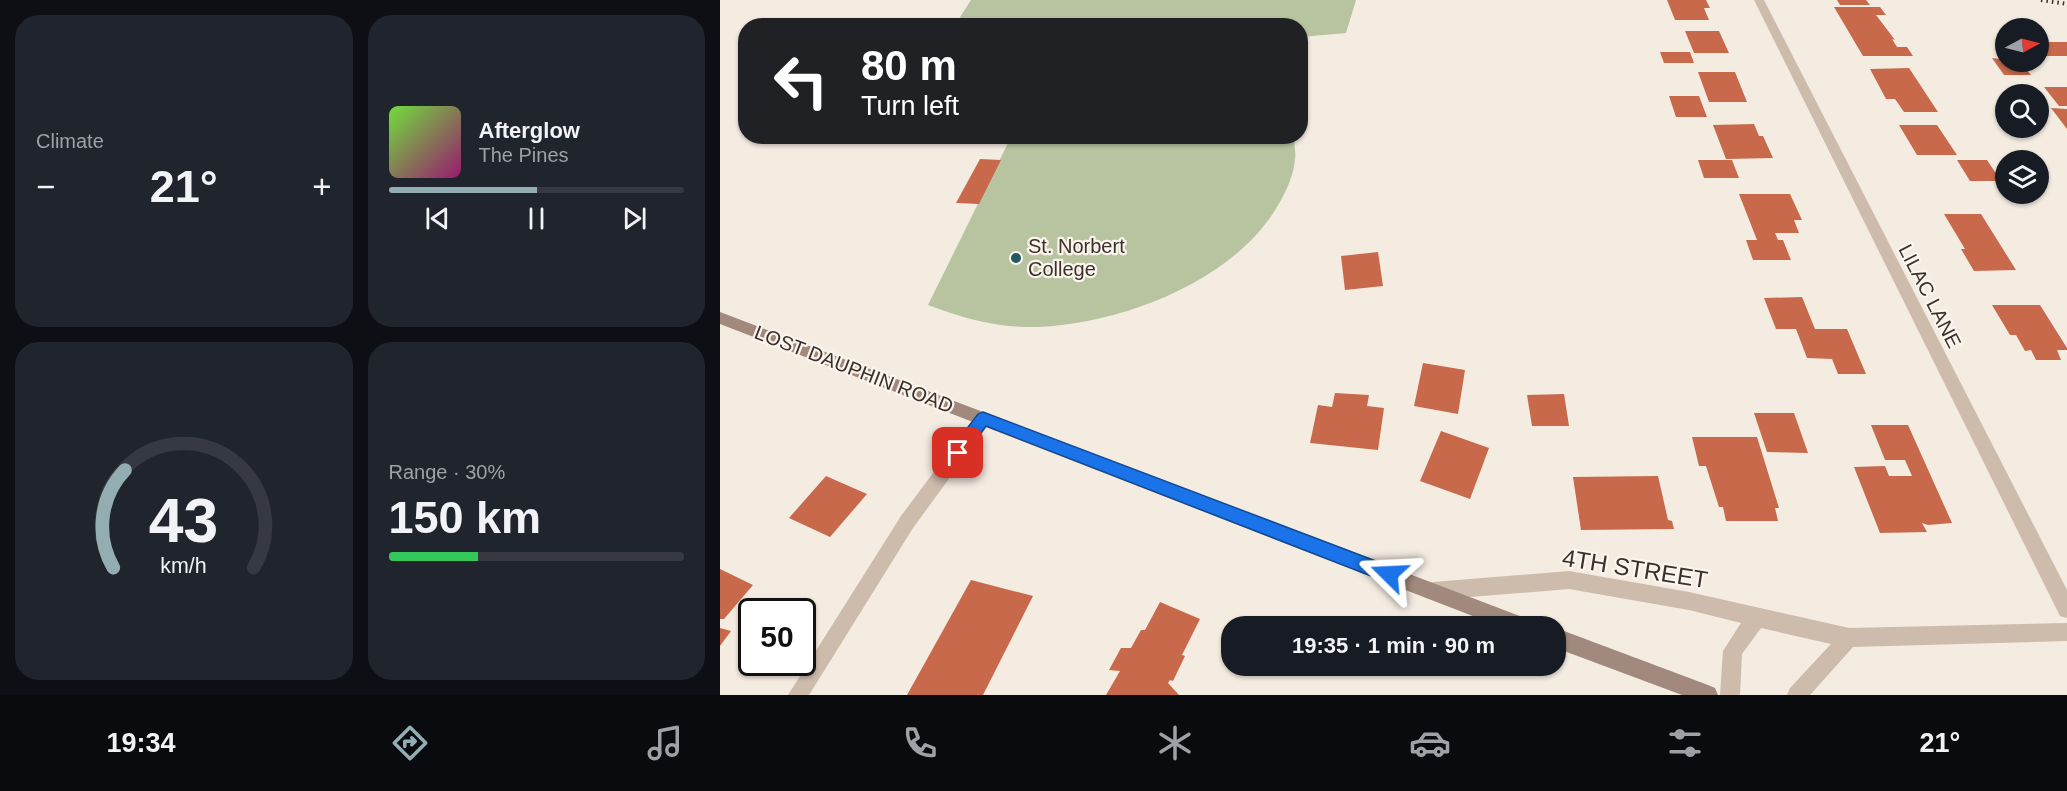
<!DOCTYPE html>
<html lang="en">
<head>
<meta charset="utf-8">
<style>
	:root { --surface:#171b24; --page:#20242c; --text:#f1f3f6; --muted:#9ea1a6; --line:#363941; --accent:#92aeb2 }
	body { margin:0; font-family:Helvetica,sans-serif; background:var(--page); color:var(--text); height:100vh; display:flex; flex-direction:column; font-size:22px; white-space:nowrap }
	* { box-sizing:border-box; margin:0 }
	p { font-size:20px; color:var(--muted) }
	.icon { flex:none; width:33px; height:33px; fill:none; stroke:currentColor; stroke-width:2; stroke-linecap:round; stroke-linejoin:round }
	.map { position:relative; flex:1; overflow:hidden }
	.panel { display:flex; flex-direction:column; gap:15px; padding:15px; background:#0d0f14; width:720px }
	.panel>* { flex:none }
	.banner { position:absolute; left:18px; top:18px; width:570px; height:126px; border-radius:24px; box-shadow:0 2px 4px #0004; background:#202124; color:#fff; overflow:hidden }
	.needle { width:39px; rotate:83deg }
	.fabs { position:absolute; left:1275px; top:18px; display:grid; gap:12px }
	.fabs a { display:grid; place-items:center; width:54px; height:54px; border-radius:50%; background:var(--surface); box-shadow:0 2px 4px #0004; font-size:30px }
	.speed { position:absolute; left:18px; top:598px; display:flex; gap:12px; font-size:30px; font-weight:700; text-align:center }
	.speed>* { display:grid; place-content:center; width:78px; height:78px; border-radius:50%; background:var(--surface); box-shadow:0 2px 4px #0004; line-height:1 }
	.speed .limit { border:3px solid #111; border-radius:9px; background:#fff; color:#111 }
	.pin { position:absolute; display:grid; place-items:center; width:51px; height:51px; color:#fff; margin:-26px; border-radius:12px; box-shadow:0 3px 9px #0006 }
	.me { position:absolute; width:66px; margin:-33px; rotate:291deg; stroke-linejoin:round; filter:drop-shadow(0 0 4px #0008) }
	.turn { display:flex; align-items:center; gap:21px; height:126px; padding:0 24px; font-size:27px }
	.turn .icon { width:78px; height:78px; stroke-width:2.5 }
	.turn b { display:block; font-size:42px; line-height:51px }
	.big { font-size:45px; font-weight:800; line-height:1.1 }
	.panel .tile { flex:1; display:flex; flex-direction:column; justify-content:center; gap:9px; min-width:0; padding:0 21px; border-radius:24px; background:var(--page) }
	.panel .dial { align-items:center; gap:0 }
	.dial svg { height:156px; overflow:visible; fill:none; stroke:var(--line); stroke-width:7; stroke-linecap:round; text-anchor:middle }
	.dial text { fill:var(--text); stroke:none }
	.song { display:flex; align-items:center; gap:18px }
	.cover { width:72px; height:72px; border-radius:9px; background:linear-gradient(135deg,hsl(100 70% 55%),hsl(320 70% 35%)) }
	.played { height:6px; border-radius:3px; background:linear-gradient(90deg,var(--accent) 50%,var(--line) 50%) }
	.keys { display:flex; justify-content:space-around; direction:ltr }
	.heat { display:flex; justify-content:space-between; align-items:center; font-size:33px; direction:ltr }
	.charge { height:9px; border-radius:4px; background:linear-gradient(90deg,#34c759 30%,var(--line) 0) }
	.panel .tiles { flex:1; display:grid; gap:15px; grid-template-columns:repeat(2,1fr) }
	.trip { position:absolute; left:501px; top:616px; width:345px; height:60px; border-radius:24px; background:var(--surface); box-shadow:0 2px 4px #0004; font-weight:800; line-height:60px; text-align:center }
	.dock { display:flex; height:96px; justify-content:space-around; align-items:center; background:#090b0e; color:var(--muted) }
	.dock .icon { width:42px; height:42px }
	.dock .on { color:var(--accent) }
	.dock b { font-size:27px; color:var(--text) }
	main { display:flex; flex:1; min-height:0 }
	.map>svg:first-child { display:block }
</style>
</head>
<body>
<main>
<section class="panel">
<div class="tiles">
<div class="tile"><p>Climate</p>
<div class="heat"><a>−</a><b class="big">21°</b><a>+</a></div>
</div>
<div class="tile">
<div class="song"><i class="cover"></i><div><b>Afterglow</b><p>The Pines</p></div></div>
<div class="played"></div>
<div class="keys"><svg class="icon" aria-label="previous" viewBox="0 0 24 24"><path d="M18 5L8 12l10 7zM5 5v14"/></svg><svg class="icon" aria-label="pause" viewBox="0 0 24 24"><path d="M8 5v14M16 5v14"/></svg><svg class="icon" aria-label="next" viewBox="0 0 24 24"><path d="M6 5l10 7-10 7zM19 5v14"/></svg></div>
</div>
<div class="tile dial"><svg viewBox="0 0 100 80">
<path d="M14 69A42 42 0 1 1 86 69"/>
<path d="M14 69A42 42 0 0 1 20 19" stroke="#92aeb2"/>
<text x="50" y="56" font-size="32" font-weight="700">43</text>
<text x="50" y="72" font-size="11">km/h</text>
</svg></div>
<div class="tile"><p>Range · 30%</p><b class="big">150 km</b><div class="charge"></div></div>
</div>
</section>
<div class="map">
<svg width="1347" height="695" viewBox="0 0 1347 695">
	<rect width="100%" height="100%" fill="#f4ebe1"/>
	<g fill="#b8c4a0">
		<polygon points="251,0 636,0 626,33 581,37 580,26 235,25"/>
		<path d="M 291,137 L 574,137 C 574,144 576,152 575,159 C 574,174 567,189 560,202 C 517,280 404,323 319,327 C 277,328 246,319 208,305 Z"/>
	</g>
	<g fill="#c8694b">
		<polygon points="947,0 986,0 990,8 984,8 989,20 955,20"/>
		<polygon points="1117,0 1146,0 1150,5 1120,5"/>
		<polygon points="1114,7 1160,7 1166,15 1156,15 1175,40 1172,39 1177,47 1187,47 1193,56 1143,56"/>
		<polygon points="965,31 999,31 1009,53 974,53"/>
		<polygon points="1318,42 1347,42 1347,56 1323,56 1318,51"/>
		<polygon points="940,52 970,52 974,63 944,63"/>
		<polygon points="1272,58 1301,62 1311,75 1284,75"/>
		<polygon points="1189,68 1218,112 1184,112 1175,99 1166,99 1150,69"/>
		<polygon points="978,72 1015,72 1027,102 989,102"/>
		<polygon points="1324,87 1347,87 1347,106 1339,106"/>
		<polygon points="949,96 979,96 987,117 956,117"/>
		<polygon points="1331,108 1347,109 1347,129"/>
		<polygon points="1034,124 1039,136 1043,136 1053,158 1006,159 993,125"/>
		<polygon points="1179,125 1217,125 1237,155 1197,155"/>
		<polygon points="260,159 281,160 259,204 236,203"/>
		<polygon points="978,160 1012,160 1019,178 984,178"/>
		<polygon points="1237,160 1267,160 1281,181 1250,181"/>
		<polygon points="1019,194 1070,194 1082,220 1074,220 1079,233 1055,233 1058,240 1063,240 1071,260 1033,260 1026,240 1037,240"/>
		<polygon points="1224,214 1261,214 1296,270 1254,271 1241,249 1245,249"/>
		<polygon points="658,252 663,286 625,290 621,256"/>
		<polygon points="1082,297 1095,329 1127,329 1146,374 1118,374 1112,359 1087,358 1076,329 1056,329 1044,298"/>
		<polygon points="1272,305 1320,305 1347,348 1347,350 1337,350 1341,360 1316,360 1311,350 1305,351 1296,335 1290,335"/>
		<polygon points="703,363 745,370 738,414 694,406"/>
		<polygon points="615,393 649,395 647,406 664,408 658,450 590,443 598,405 612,407"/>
		<polygon points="844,394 849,426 812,426 807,395"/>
		<polygon points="1034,413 1074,413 1088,453 1047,452"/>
		<polygon points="1151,425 1188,425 1232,523 1208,525 1202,523 1207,532 1160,533 1134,467 1165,466 1169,476 1192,476 1185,460 1165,460"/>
		<polygon points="721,431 769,448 750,499 700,481"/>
		<polygon points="972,437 1037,437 1059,508 1055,508 1058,521 1006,521 1003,507 999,507 986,466 979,466"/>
		<polygon points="106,476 147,494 110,537 69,518"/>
		<polygon points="938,476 948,520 952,521 954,529 861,530 853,477"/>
		<polygon points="0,569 33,585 4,619 0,619"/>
		<polygon points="251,580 313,596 263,695 187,695"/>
		<polygon points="440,602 480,619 462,655 465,656 453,681 450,680 448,683 459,695 386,695 400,671 389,670 401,648 411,648 421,630 425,630"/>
		<polygon points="0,628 11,631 0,646"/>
	</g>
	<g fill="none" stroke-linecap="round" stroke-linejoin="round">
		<polygon fill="#cdbbac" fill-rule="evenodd" points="263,412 269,414 271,419 269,424 193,528 89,695 68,695 181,516 257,414"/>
		<g fill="#cdbbac" fill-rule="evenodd">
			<polygon points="1034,0 1044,0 1347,590 1347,618 1340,616"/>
			<polygon points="849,571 969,592 1129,628 1347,623 1347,641 1133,647 1090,695 1067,695 1070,688 1111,644 1041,628 1022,654 1020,695 1000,695 1003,651 1021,623 969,610 849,589 713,600 706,598 704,591 706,584 713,582"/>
		</g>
		<g fill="#a18a7d" fill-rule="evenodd">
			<polygon points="0,312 805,618 812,620 814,627 781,627 0,324"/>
			<polygon points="836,628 988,685 995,688 998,695 962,695 836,648"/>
		</g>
		<polyline stroke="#3b302b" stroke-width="4" stroke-dasharray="1.5 4" stroke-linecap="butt" points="1321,0 1347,4"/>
	</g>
	<polygon fill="#1a73e8" stroke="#114b97" stroke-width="1.5" points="263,412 669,566 675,569 677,574 675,580 669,583 266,426 243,458 238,460 232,458 230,453 232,448 258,414"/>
	<circle fill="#1f5a5e" stroke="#fbf5ee" stroke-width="2" cx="296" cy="258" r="6"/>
	<g text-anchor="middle" stroke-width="4.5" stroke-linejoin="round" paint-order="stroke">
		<g font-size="20" fill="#3b302b" stroke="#fbf5ee" text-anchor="start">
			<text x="308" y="253">St. Norbert<tspan x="308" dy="23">College</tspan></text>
		</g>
		<g font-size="20" fill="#3b302b" stroke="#fbf5ee">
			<text transform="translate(1210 296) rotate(63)" y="7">LILAC LANE</text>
			<text transform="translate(134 369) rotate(21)" y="7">LOST DAUPHIN ROAD</text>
		</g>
		<g font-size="24" fill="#3b302b" stroke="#fbf5ee">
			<text transform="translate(915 569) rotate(9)" y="8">4TH STREET</text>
		</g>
	</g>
</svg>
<div class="fabs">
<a><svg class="needle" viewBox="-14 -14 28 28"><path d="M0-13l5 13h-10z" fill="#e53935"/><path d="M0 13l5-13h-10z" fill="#9ea1a6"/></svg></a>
<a><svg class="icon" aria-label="search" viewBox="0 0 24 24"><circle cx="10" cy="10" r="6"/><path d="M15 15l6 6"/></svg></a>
<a><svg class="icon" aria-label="layers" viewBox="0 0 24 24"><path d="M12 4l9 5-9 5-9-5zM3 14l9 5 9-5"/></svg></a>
</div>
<div class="speed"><div class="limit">50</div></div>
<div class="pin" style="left:238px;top:453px;background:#d93025"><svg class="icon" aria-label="arrive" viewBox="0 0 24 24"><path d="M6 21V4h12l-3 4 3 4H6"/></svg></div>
<svg class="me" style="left:669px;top:574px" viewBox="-20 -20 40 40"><path d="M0-17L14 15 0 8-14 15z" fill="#1a73e8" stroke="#fff" stroke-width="4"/></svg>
<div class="trip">19:35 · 1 min · 90 m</div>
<div class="banner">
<div class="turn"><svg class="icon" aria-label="left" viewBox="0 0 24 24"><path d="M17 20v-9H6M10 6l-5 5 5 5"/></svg><div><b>80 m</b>Turn left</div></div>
</div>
</div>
</main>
<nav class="dock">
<b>19:34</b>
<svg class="icon on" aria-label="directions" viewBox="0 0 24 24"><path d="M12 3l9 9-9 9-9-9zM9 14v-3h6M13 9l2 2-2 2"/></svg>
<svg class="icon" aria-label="music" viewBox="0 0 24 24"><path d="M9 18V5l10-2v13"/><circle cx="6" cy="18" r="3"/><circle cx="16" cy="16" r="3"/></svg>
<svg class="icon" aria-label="phone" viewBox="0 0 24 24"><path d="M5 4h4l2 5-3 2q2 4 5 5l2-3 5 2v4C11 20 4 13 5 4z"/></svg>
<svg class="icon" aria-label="climate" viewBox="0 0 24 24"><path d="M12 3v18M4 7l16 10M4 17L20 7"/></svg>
<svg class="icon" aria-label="car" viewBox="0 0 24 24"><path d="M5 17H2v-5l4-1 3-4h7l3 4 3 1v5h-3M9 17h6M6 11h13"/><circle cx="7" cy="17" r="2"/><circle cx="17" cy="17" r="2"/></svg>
<svg class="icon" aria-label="filters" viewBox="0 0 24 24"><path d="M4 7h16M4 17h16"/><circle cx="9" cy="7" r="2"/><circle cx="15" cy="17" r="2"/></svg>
<b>21°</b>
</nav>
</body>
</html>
